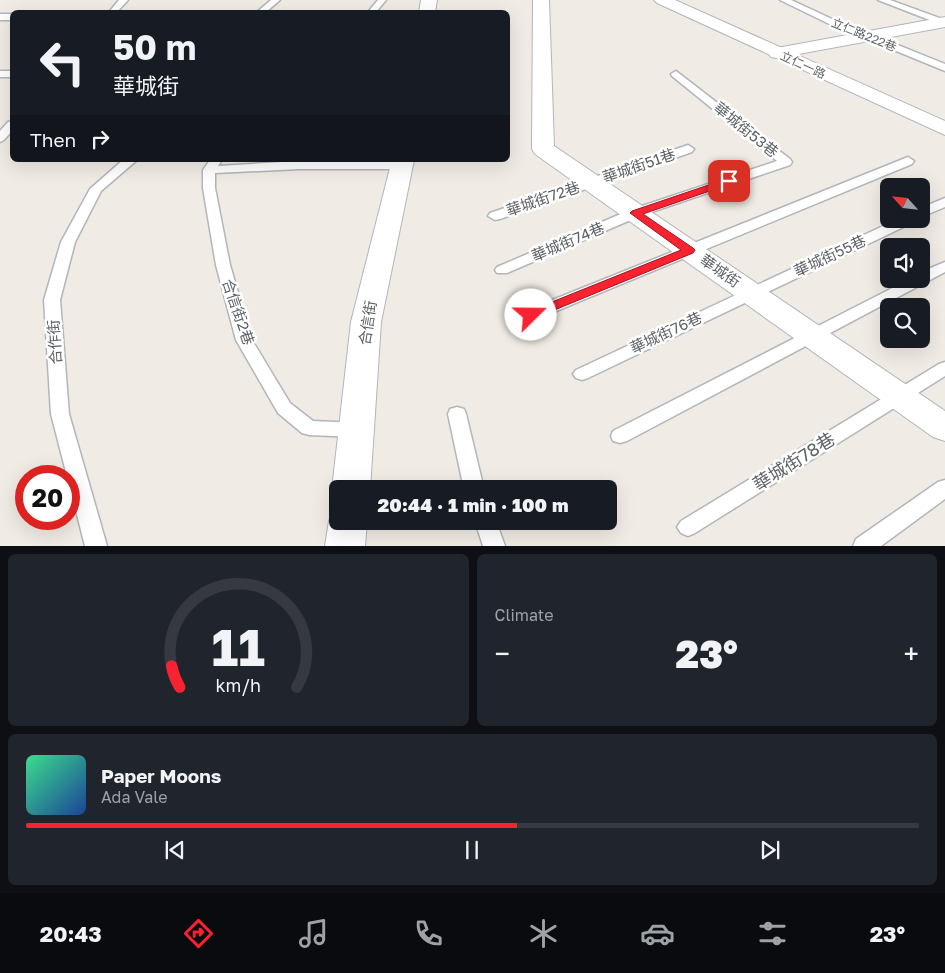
<!DOCTYPE html>
<html lang="en">
<head>
<meta charset="utf-8">
<style>
	:root { --surface:#171b24; --page:#20242c; --text:#f1f3f6; --muted:#9ea1a6; --line:#363941; --accent:#f82231 }
	body { margin:0; font-family:"Golos Text","Noto Sans TC",sans-serif; background:var(--page); color:var(--text); height:100vh; display:flex; flex-direction:column; font-size:19px; white-space:nowrap }
	* { box-sizing:border-box; margin:0 }
	p { font-size:16px; color:var(--muted) }
	.icon { flex:none; width:28px; height:28px; fill:none; stroke:currentColor; stroke-width:2; stroke-linecap:round; stroke-linejoin:round }
	.map { position:relative; height:546px; overflow:hidden }
	.details { display:flex; flex-direction:column; gap:8px; padding:8px; background:#0d0f14; flex:1 }
	.details>* { flex:none }
	.banner { position:absolute; left:10px; top:10px; width:500px; height:152px; border-radius:8px; box-shadow:0 5px 20px #0002; background:#171b24; color:var(--text); overflow:hidden }
	.needle { width:32px; rotate:297deg }
	.fabs { position:absolute; left:880px; top:178px; display:grid; gap:10px }
	.fabs a { display:grid; place-items:center; width:50px; height:50px; border-radius:8px; background:var(--surface); box-shadow:0 5px 20px #0002; font-size:25px }
	.speed { position:absolute; left:15px; top:465px; display:flex; gap:10px; font-size:25px; font-weight:700; text-align:center }
	.speed>* { display:grid; place-content:center; width:65px; height:65px; border-radius:50%; background:var(--surface); box-shadow:0 5px 20px #0002; line-height:1 }
	.speed .limit { border:8px solid #d22; background:#fff; color:#111 }
	.pin { position:absolute; display:grid; place-items:center; width:42px; height:42px; color:#fff; margin:-21px; border-radius:10px; box-shadow:0 2px 8px #0006 }
	.me { position:absolute; width:55px; margin:-28px; rotate:68deg; stroke-linejoin:round; filter:drop-shadow(0 0 4px #0008) }
	.turn { display:flex; align-items:center; gap:18px; height:105px; padding:0 20px; font-size:22px }
	.turn .icon { width:65px; height:65px; stroke-width:2.5 }
	.turn b { display:block; font-size:35px; line-height:42px }
	.then { display:flex; align-items:center; height:48px; padding:0 20px; background:#0003; gap:10px; font-size:19px }
	.big { font-size:38px; font-weight:800; line-height:1.1 }
	.details .card { flex:1; display:flex; flex-direction:column; justify-content:center; gap:8px; min-width:0; padding:0 18px; border-radius:8px; background:var(--page) }
	.details .dial { align-items:center; gap:0 }
	.dial svg { height:130px; overflow:visible; fill:none; stroke:var(--line); stroke-width:7; stroke-linecap:round; text-anchor:middle }
	.dial text { fill:var(--text); stroke:none }
	.song { display:flex; align-items:center; gap:15px }
	.cover { width:60px; height:60px; border-radius:8px; background:linear-gradient(135deg,hsl(150 70% 55%),hsl(220 70% 35%)) }
	.played { height:5px; border-radius:2px; background:linear-gradient(90deg,var(--accent) 55%,var(--line) 55%) }
	.keys { display:flex; justify-content:space-around; direction:ltr }
	.heat { display:flex; justify-content:space-between; align-items:center; font-size:28px; direction:ltr }
	.details .tiles { flex:1; display:grid; gap:8px; grid-template-columns:1fr 1fr }
	.card:last-child { grid-column:span 2 }
	.trip { position:absolute; left:329px; top:480px; width:288px; height:50px; border-radius:8px; background:var(--surface); box-shadow:0 5px 20px #0002; font-weight:800; line-height:50px; text-align:center }
	.dock { display:flex; height:80px; justify-content:space-around; align-items:center; background:#090b0e; color:var(--muted) }
	.dock .icon { width:35px; height:35px }
	.dock .active { color:var(--accent) }
	.dock b { font-size:22px; color:var(--text) }
	.map>svg:first-child { display:block }
</style>
</head>
<body>
<div class="map">
<svg width="945" height="546" viewBox="0 0 945 546">
	<rect width="100%" height="100%" fill="#f0ebe4"/>
	<g fill="none" stroke-linecap="round" stroke-linejoin="round">
		<defs>
			<g id="lane">
				<polygon points="119,0 128,0 117,12 109,12"/>
				<polygon points="271,0 280,0 266,12 257,12"/>
				<polygon points="378,0 386,0 376,12 368,12"/>
				<polygon points="780,0 791,0 860,32 873,35 945,64 945,71 867,39 854,36"/>
				<polygon points="878,0 890,0 945,20 945,26"/>
				<rect x="0" y="14" width="12" height="6"/>
				<rect x="0" y="71" width="12" height="6"/>
				<polygon points="676,71 790,159 792,162 790,165 640,216 507,273 497,273 495,270 497,267 630,210 777,161 672,76 671,74"/>
				<polygon points="12,121 12,131 4,140 0,142 0,131 8,122"/>
				<polygon points="688,145 694,149 692,152 500,219 495,220 488,216 490,213"/>
				<polygon points="908,157 914,161 912,164 537,319 531,320 525,319 523,315 525,311"/>
				<polygon points="123,160 137,160 101,191 75,242 60,300 69,414 107,546 85,546 69,483 69,476 67,476 51,414 44,300 61,242 90,189"/>
				<polygon points="210,160 222,160 218,166 299,161 402,161 408,165 402,169 299,169 215,173 215,188 230,265 252,340 290,403 313,421 357,423 364,425 366,430 364,435 357,437 309,435 302,433 278,413 236,340 216,265 203,188 203,170"/>
				<polygon points="945,198 945,207 921,217 921,208"/>
				<polygon points="898,219 916,219 914,222 588,378 582,380 576,378 573,374 576,370"/>
				<polygon points="945,262 945,272 627,441 620,443 613,441 611,436 613,431 910,279 921,279 921,272"/>
				<polygon points="945,362 945,376 695,533 688,536 681,533 677,527 681,521 939,364"/>
				<polygon points="457,407 464,409 466,414 484,489 464,489 448,414 450,409"/>
				<polygon points="945,480 945,499 881,546 853,546 856,539 938,482"/>
				<polygon points="475,521 496,521 505,546 483,546"/>
			</g>
			<g id="street">
				<polygon points="421,0 437,0 435,12 419,12"/>
				<polygon points="533,0 549,0 554,146 945,411 945,441 933,437 535,154 532,149"/>
				<polygon points="945,17 945,27 777,58 771,57 768,53 771,49 777,48"/>
				<polygon points="392,160 414,160 381,322 370,489 338,489 338,499 332,489 351,322"/>
				<polygon points="338,508 338,521 367,521 365,546 325,546 329,521 334,510"/>
			</g>
			<polygon id="secondary" points="654,0 675,0 945,121 945,135 657,3"/>
		</defs>
		<use href="#lane" stroke="#b2b6ba" stroke-width="3"/>
		<use href="#street" stroke="#b2b6ba" stroke-width="2"/>
		<use href="#secondary" stroke="#b1b6ba" stroke-width="2"/>
		<use href="#lane" fill="#fff" fill-rule="evenodd"/>
		<use href="#street" fill="#fff" fill-rule="evenodd"/>
		<use href="#secondary" fill="#fff" fill-rule="evenodd"/>
	</g>
	<polygon fill="#f82231" stroke="#a11620" points="729,178 733,179 733,183 643,214 693,248 695,250 693,253 535,318 527,318 525,315 527,312 681,250 630,213 632,211"/>
	<g text-anchor="middle" stroke-width="5" stroke-linejoin="round" paint-order="stroke">
		<g font-size="12" fill="#5c6266" stroke="#fff">
			<text transform="translate(864 35) rotate(22)" y="4">立仁路222巷</text>
			<text transform="translate(803 65) rotate(25)" y="4">立仁一路</text>
		</g>
		<g font-size="15" fill="#5c6266" stroke="#fff">
			<text transform="translate(746 130) rotate(39)" y="5">華城街53巷</text>
			<text transform="translate(639 166) rotate(-19)" y="5">華城街51巷</text>
			<text transform="translate(543 199) rotate(-19)" y="5">華城街72巷</text>
			<text transform="translate(568 242) rotate(-23)" y="5">華城街74巷</text>
			<text transform="translate(830 256) rotate(-25)" y="5">華城街55巷</text>
			<text transform="translate(720 271) rotate(35)" y="5">華城街</text>
			<text transform="translate(238 312) rotate(71)" y="5">合信街2巷</text>
			<text transform="translate(368 323) rotate(-81)" y="5">合信街</text>
			<text transform="translate(666 333) rotate(-25)" y="5">華城街76巷</text>
			<text transform="translate(55 342) rotate(-94)" y="5">合作街</text>
		</g>
		<g font-size="18" fill="#5c6266" stroke="#fff">
			<text transform="translate(794 462) rotate(-32)" y="6">華城街78巷</text>
		</g>
	</g>
</svg>
<div class="fabs">
<a><svg class="needle" viewBox="-14 -14 28 28"><path d="M0-13l5 13h-10z" fill="#e53935"/><path d="M0 13l5-13h-10z" fill="#9ea1a6"/></svg></a>
<a><svg class="icon" aria-label="sound" viewBox="0 0 24 24"><path d="M4 9h4l5-4v14l-5-4H4zM17 9q2 3 0 6"/></svg></a>
<a><svg class="icon" aria-label="search" viewBox="0 0 24 24"><circle cx="10" cy="10" r="6"/><path d="M15 15l6 6"/></svg></a>
</div>
<div class="speed"><div class="limit">20</div></div>
<div class="pin" style="left:729px;top:181px;background:#d93025"><svg class="icon" aria-label="arrive" viewBox="0 0 24 24"><path d="M6 21V4h12l-3 4 3 4H6"/></svg></div>
<svg class="me" style="left:531px;top:315px" viewBox="-20 -20 40 40"><circle r="19" fill="#fff"/><path d="M0-13L10 11 0 6-10 11z" fill="#f82231"/></svg>
<div class="trip">20:44 · 1 min · 100 m</div>
<div class="banner">
<div class="turn"><svg class="icon" aria-label="left" viewBox="0 0 24 24"><path d="M17 20v-9H6M10 6l-5 5 5 5"/></svg><div><b>50 m</b>華城街</div></div>
<div class="then">Then<svg class="icon" aria-label="right" viewBox="0 0 24 24"><path d="M7 20v-9h11M14 6l5 5-5 5"/></svg></div>
</div>
</div>
<section class="details">
<div class="tiles">
<div class="card dial"><svg viewBox="0 0 100 80">
<path d="M14 69A42 42 0 1 1 86 69"/>
<path d="M14 69A42 42 0 0 1 9 56" stroke="#f82231"/>
<text x="50" y="56" font-size="32" font-weight="700">11</text>
<text x="50" y="72" font-size="11">km/h</text>
</svg></div>
<div class="card"><p>Climate</p>
<div class="heat"><a>−</a><b class="big">23°</b><a>+</a></div>
</div>
<div class="card">
<div class="song"><i class="cover"></i><div><b>Paper Moons</b><p>Ada Vale</p></div></div>
<div class="played"></div>
<div class="keys"><svg class="icon" aria-label="previous" viewBox="0 0 24 24"><path d="M18 5L8 12l10 7zM5 5v14"/></svg><svg class="icon" aria-label="pause" viewBox="0 0 24 24"><path d="M8 5v14M16 5v14"/></svg><svg class="icon" aria-label="next" viewBox="0 0 24 24"><path d="M6 5l10 7-10 7zM19 5v14"/></svg></div>
</div>
</div>
</section>
<nav class="dock">
<b>20:43</b>
<svg class="icon active" aria-label="directions" viewBox="0 0 24 24"><path d="M12 3l9 9-9 9-9-9zM9 14v-3h6M13 9l2 2-2 2"/></svg>
<svg class="icon" aria-label="music" viewBox="0 0 24 24"><path d="M9 18V5l10-2v13"/><circle cx="6" cy="18" r="3"/><circle cx="16" cy="16" r="3"/></svg>
<svg class="icon" aria-label="phone" viewBox="0 0 24 24"><path d="M5 4h4l2 5-3 2q2 4 5 5l2-3 5 2v4C11 20 4 13 5 4z"/></svg>
<svg class="icon" aria-label="climate" viewBox="0 0 24 24"><path d="M12 3v18M4 7l16 10M4 17L20 7"/></svg>
<svg class="icon" aria-label="car" viewBox="0 0 24 24"><path d="M5 17H2v-5l4-1 3-4h7l3 4 3 1v5h-3M9 17h6M6 11h13"/><circle cx="7" cy="17" r="2"/><circle cx="17" cy="17" r="2"/></svg>
<svg class="icon" aria-label="filters" viewBox="0 0 24 24"><path d="M4 7h16M4 17h16"/><circle cx="9" cy="7" r="2"/><circle cx="15" cy="17" r="2"/></svg>
<b>23°</b>
</nav>
</body>
</html>
